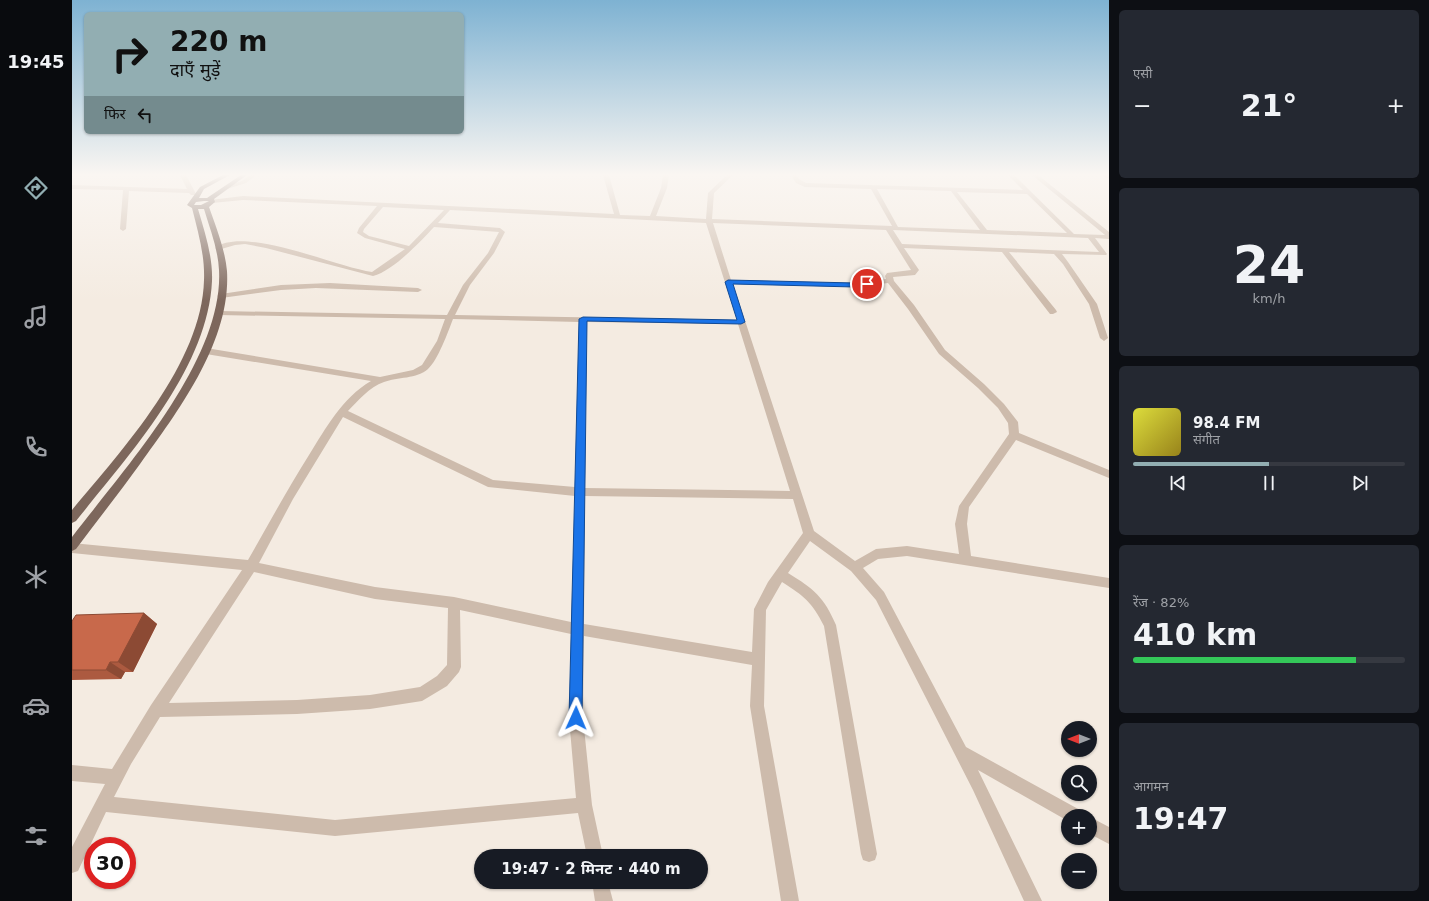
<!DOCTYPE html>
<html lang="hi">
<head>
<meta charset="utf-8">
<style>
	:root { --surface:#171b24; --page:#242831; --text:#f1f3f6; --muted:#9ea1a6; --line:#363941; --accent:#92aeb2 }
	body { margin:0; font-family:"DejaVu Sans","Noto Sans Devanagari",sans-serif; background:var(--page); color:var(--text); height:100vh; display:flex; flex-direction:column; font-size:15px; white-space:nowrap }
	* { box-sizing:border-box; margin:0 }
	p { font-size:13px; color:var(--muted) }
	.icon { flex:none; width:22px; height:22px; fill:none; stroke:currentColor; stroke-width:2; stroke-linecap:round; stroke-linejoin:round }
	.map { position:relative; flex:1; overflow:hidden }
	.details { display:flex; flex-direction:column; gap:10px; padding:10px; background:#0d0f14; width:320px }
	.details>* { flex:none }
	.top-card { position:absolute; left:12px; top:12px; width:380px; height:122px; border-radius:6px; box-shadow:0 1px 3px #0004; background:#92aeb2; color:#111; overflow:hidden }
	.needle { width:26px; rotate:270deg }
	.controls { position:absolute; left:989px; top:721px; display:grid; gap:8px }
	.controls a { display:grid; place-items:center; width:36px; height:36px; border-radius:50%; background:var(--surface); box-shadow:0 1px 3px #0004; font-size:20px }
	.speed { position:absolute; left:12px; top:837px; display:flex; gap:8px; font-size:20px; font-weight:700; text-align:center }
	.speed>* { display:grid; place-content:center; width:52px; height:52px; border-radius:50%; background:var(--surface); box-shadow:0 1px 3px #0004; line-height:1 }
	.speed .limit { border:6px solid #d22; background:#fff; color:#111 }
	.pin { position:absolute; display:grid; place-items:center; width:34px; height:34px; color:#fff; margin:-17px; border:2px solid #fff; border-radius:50%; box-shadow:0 1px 4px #0007 }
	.me { position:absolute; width:44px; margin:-22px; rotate:1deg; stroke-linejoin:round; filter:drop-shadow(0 0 3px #0008) }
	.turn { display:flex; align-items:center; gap:14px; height:84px; padding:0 20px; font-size:18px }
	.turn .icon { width:52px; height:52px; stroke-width:2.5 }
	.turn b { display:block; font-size:28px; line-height:34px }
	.then { display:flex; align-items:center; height:38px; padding:0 20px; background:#0003; gap:8px; font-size:15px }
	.big { font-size:30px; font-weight:700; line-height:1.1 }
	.details .tile { flex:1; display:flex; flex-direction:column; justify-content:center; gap:6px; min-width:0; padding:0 14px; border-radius:6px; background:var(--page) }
	.details .dial { align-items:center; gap:0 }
	.dial b { font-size:52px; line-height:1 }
	.song { display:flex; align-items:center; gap:12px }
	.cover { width:48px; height:48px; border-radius:6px; background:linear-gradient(135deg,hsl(60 70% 55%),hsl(50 70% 35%)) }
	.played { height:4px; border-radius:2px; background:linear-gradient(90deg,var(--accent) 50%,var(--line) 50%) }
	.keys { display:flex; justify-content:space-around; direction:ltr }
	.heat { display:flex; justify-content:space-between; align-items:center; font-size:22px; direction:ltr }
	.charge { height:6px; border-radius:3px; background:linear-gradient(90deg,#34c759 82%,var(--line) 0) }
	.trip { position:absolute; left:402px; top:849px; width:234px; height:40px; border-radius:20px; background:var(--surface); box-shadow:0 1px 3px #0004; font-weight:700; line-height:40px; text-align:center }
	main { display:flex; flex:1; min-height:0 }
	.tab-bar { display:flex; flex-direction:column; width:72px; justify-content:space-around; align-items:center; background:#090b0e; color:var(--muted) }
	.tab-bar .icon { width:28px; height:28px }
	.tab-bar .selected { color:var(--accent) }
	.tab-bar b { font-size:18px; color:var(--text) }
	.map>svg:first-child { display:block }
</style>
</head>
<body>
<main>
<nav class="tab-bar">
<b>19:45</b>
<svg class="icon selected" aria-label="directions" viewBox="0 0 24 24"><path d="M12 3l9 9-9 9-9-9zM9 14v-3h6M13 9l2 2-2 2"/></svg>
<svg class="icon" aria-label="music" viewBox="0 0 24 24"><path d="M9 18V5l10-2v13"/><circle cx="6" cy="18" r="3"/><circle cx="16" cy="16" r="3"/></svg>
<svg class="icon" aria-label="phone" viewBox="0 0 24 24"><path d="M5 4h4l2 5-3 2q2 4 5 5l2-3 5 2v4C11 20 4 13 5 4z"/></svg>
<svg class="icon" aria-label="climate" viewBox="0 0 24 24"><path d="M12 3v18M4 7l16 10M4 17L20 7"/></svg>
<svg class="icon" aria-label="car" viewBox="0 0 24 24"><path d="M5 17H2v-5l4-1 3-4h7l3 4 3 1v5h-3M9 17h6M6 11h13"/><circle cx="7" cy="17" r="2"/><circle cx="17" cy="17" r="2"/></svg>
<svg class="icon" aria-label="filters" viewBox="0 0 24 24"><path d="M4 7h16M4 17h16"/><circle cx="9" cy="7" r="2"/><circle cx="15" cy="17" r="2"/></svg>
</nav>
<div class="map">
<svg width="1037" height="901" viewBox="0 0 1037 901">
	<rect width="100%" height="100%" fill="#f4ebe1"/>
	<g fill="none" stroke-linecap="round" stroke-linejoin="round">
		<g fill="#cdbbac" fill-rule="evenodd">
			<polygon points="108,175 114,175 124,194 123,195 119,195 117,193 57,191 54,229 51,231 48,229 51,190 0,189 0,185 115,189"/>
			<polygon points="178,175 184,175 174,183 155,189 152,187 170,181"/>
			<path d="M 531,175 L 537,175 L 548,215 L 578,216 L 589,188 L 591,175 L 597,175 L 595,188 L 584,216 L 634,219 L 636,193 L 655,175 L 661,175 L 642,193 L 640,219 L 820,226 L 799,189 L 733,187 L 724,183 L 719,175 L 725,175 L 727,179 L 734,183 L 951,190 L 936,175 L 942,175 L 1002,234 L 1033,235 L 960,175 L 966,175 L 1037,232 L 1037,239 L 1023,238 L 1035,254 L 1034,255 L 990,254 L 996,262 L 1025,304 L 1036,338 L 1032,341 L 1028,338 L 1017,304 L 991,264 L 982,254 L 937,252 L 984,310 L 985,312 L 981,314 L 978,314 L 930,252 L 832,248 L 847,270 L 843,275 L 821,277 L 822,281 L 842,305 L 873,350 L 912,384 L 932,404 L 946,422 L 947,433 L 1037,470 L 1037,478 L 944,440 L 897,507 L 895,524 L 899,556 L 1037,578 L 1037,588 L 835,556 L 806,559 L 791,568 L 812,592 L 894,747 L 1008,810 L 1010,816 L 996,816 L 996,821 L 906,770 L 970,901 L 952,901 L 901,790 L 804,600 L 779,571 L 738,541 L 716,573 C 742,589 752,597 764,625 L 805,854 L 803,860 L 797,862 L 791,860 L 789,854 L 752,626 C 740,602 732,596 710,582 L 694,610 L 692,706 L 727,901 L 709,901 L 678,706 L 680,665 L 512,636 L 511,718 L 520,805 L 531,856 L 515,856 L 506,813 L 263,836 L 34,812 L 6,871 L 0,873 L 0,847 L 33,784 L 0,781 L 0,765 L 40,769 L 79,705 L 170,570 L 0,553 L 0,543 L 176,560 C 196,525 215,490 237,455 C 254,428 270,398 299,381 L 134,354 L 131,353 L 130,351 L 131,349 L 134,348 L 308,377 L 341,370 L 350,365 L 365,341 L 373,319 L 147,315 L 143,313 L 147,311 L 375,315 L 391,285 L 416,253 L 427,232 L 362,227 C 348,242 321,271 301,276 L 194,248 L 173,244 L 163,245 L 146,250 L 143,248 C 171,225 264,267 300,272 L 333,249 L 293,238 L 285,233 L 287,228 L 305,206 L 171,200 L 140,203 L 138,202 L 138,200 L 171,196 L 542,214 ZM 805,189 L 879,191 L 908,230 L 826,227 ZM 885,192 L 955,194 L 995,233 L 915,230 ZM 311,207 L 372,210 L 337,246 L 297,236 L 291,232 L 292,229 ZM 378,210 L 634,223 L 665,320 L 383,315 L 398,285 L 422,253 L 433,232 L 428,228 L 366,223 ZM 641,223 L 814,230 L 839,270 L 815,273 L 813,276 L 814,279 L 783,283 L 659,280 ZM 821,230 L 1016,238 L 1027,252 L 830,244 ZM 816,283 L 836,309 L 867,354 L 906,388 L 926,408 L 936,423 L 937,434 L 887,506 L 883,524 L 887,554 L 835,546 L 804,549 L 783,561 L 742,531 L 661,284 L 783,287 ZM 381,319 L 507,322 L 503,487 L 421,480 L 276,411 C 286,401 297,387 312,382 C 325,377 345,379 356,369 C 366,360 376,332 381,319 ZM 515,322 L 666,324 L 718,491 L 513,488 ZM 271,417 L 416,487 L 503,496 L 499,622 L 382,597 L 303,587 L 187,563 L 221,499 ZM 513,496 L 721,499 L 731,533 L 696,582 L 682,609 L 680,652 L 512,624 ZM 182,572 L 303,599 L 376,608 L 375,665 L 365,676 L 348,687 L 298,695 L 225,700 L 97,703 ZM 388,610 L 499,634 L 497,718 L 504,798 L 263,820 L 42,797 L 59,764 L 88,717 L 225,714 L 298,709 L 350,701 L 375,686 L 387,672 L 389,667 Z"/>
			<polygon points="1030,175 1037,175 1037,179"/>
			<polygon points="258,283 346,288 350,290 346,292 244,288 209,290 149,298 145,296 149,294 209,285"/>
			<polygon points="1018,817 1037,827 1037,844 1018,834"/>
			<polygon points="520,882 536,882 541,901 523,901"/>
		</g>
		<path fill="#7d675c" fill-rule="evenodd" d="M 151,175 L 158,175 L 132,189 L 127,198 L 135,198 L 169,175 L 175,175 L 142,199 L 143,202 L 137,207 C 144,227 153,249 155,271 C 159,341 107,410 68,464 C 47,493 25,521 4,549 L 0,551 L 0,537 C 52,469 152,360 147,270 C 146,249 138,229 132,209 L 126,209 C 133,233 141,257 140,281 C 136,369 56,456 4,521 L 0,523 L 0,510 C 51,449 130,363 132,280 C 133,255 126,232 120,208 L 115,205 L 128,187 ZM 132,201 L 137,201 L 129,205 L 122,205 L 124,202 Z"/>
	</g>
	<polygon fill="#ac5a40" points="72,613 85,624 61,672 53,672 49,679 0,680 0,621"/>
	<g fill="#8c4a34">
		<polygon points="72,613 85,624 61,672 46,662"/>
		<polygon points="38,662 53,672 49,679 34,670"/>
	</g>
	<polygon fill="#c8694b" stroke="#8c4a34" points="72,613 46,662 38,662 34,670 0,670 0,621 4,615"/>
	<linearGradient id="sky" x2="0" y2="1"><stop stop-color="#7eb2d2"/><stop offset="0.58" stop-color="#faf6f2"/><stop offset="1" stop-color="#faf6f2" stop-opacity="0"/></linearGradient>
	<rect width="1037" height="301" fill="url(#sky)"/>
	<polygon fill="#1a73e8" stroke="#114b97" points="656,280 783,283 795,282 798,284 795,286 783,287 661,284 673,322 669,324 515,321 510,718 508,723 504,725 499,723 497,718 507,319 511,317 665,320 653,282"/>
</svg>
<div class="controls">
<a><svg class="needle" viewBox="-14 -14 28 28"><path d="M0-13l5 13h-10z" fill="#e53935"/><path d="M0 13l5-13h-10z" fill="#9ea1a6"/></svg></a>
<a><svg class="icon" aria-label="search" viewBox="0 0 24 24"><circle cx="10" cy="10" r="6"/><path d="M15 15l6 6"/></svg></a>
<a>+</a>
<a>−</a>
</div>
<div class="speed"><div class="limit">30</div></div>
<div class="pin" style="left:795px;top:284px;background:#d93025"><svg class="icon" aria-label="arrive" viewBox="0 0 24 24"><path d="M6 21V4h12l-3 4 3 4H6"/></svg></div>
<svg class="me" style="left:504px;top:718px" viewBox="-20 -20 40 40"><path d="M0-17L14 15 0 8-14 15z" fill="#1a73e8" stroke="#fff" stroke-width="4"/></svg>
<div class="trip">19:47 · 2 मिनट · 440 m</div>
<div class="top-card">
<div class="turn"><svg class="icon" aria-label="right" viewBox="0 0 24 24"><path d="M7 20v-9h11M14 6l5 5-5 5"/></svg><div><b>220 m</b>दाएँ मुड़ें</div></div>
<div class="then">फिर<svg class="icon" aria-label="left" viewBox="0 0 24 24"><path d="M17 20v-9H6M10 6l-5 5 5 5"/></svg></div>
</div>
</div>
<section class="details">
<div class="tile"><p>एसी</p>
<div class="heat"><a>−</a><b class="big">21°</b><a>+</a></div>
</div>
<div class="tile dial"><b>24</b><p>km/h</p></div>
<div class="tile">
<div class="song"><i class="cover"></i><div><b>98.4 FM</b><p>संगीत</p></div></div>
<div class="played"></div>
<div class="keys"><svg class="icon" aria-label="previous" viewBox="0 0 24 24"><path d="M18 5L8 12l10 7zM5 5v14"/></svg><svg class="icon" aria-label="pause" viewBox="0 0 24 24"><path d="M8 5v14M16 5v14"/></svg><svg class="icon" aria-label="next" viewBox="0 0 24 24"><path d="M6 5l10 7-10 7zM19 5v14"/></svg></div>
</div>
<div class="tile"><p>रेंज · 82%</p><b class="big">410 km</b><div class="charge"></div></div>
<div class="tile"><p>आगमन</p><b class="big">19:47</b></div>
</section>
</main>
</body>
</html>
